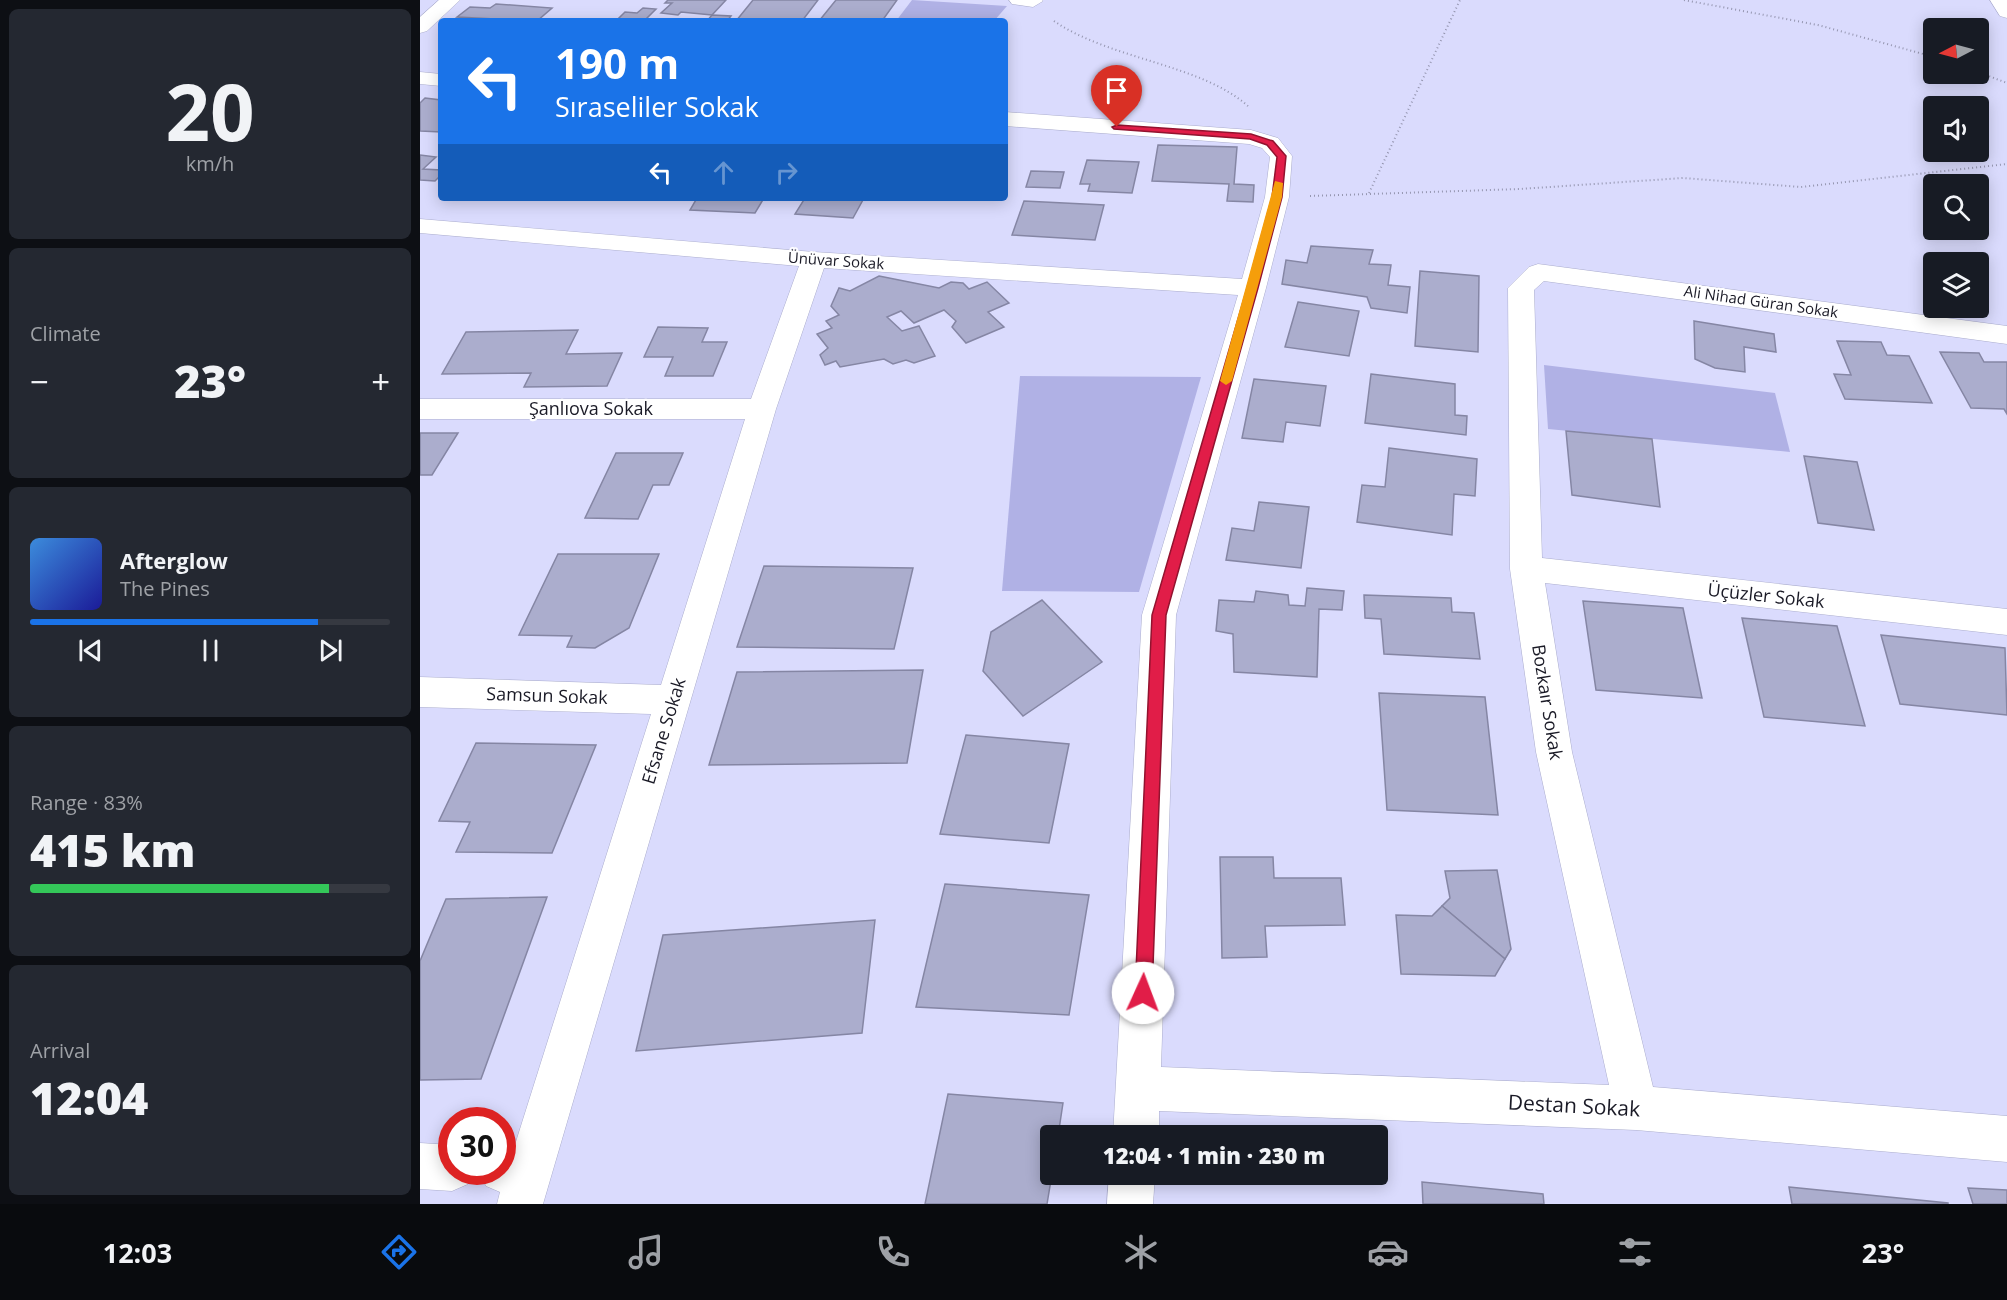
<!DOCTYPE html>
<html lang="en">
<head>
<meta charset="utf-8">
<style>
	:root { --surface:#171b24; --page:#242831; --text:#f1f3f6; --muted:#9ea1a6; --line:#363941; --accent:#1a73e8 }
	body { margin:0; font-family:"Open Sans",sans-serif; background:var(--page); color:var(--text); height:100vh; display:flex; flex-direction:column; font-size:22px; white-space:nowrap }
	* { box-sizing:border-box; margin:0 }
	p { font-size:20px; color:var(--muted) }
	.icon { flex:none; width:33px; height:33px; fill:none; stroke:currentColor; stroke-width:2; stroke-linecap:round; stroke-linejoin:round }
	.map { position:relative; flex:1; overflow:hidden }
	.sheet { display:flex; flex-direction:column; gap:9px; padding:9px; background:#0d0f14; width:420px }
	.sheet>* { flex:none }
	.hud { position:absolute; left:18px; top:18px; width:570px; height:183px; border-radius:6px; box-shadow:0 3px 15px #0003; background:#1a73e8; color:#fff; overflow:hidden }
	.needle { width:39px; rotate:264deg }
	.buttons { position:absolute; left:1503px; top:18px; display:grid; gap:12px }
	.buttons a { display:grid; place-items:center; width:66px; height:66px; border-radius:6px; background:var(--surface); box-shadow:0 3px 15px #0003; font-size:30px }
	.speed { position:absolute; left:18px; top:1107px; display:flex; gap:12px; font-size:30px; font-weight:700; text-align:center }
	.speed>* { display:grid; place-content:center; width:78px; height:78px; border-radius:50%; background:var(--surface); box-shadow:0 3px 15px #0003; line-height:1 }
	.speed .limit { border:9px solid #d22; background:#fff; color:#111 }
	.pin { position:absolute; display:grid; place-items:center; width:51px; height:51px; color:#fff; margin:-62px -26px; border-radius:50% 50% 50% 0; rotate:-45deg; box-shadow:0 0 6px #0007 }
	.pin .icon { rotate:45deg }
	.me { position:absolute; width:66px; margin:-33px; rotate:2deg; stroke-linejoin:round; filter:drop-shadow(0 0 4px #0008) }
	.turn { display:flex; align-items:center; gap:21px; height:126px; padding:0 18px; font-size:27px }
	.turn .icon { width:78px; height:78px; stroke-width:2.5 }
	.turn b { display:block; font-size:42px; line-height:51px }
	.lanes { display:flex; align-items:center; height:57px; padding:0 18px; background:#0003; justify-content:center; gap:30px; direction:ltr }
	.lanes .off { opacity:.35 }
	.big { font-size:45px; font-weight:800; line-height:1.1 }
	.sheet .card { flex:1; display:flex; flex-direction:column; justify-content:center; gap:9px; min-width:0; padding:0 21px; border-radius:9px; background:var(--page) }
	.sheet .dial { align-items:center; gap:0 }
	.dial b { font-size:78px; line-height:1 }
	.song { display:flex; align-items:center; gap:18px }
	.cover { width:72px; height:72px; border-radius:9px; background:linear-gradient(135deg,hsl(210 70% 55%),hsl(240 70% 35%)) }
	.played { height:6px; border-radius:3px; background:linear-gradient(90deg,var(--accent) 80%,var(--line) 80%) }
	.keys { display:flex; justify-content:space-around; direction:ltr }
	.heat { display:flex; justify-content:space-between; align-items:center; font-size:33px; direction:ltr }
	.charge { height:9px; border-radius:4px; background:linear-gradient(90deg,#34c759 83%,var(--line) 0) }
	.trip { position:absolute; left:620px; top:1125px; width:348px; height:60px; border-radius:6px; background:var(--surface); box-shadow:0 3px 15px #0003; font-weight:800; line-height:60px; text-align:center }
	.tabs { display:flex; height:96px; justify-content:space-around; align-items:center; background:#090b0e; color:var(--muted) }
	.tabs .icon { width:42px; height:42px }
	.tabs .selected { color:var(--accent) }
	.tabs b { font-size:27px; color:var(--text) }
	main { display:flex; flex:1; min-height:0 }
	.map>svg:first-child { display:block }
</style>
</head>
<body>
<main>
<section class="sheet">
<div class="card dial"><b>20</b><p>km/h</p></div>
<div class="card"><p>Climate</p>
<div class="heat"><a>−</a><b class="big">23°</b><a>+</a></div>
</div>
<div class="card">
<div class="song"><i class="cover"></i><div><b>Afterglow</b><p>The Pines</p></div></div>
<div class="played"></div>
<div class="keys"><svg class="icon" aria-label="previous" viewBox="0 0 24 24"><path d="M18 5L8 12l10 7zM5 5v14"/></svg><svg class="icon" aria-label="pause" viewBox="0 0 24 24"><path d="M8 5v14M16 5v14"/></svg><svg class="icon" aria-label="next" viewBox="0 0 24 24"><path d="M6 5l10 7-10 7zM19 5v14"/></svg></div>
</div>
<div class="card"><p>Range · 83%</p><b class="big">415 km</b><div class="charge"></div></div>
<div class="card"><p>Arrival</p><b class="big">12:04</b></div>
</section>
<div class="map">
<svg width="1587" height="1204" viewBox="0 0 1587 1204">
	<rect width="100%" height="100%" fill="#dadbfd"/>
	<g fill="#b0b1e5">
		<polygon points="492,0 587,6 574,21 476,21"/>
		<polygon points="1124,365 1355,393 1370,452 1128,429"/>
		<polygon points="600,376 781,377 719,592 582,591"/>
	</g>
	<g fill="#abadcd" stroke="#8586a4" stroke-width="1.5">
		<polygon points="248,0 306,0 292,15 261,12 258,15 241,13 252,3 245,3"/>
		<polygon points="333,0 398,0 382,21 316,21"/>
		<polygon points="416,0 477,0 462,21 399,21"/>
		<polygon points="76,4 132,8 117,21 37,17 50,7 70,8"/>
		<polygon points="223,8 236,9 224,21 198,19 205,12 217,13"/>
		<polygon points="292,15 311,16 307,21 287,21"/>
		<polygon points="5,98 21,100 21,132 0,131 0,103"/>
		<polygon points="738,145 817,147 814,184 834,185 833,202 807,201 809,184 732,181"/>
		<polygon points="0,155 16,157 3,169 21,170 21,175 15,181 0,180"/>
		<polygon points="667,160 719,162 712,193 668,191 670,184 660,184"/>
		<polygon points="611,171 644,172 640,188 606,187"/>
		<polygon points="277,198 344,198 335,213 270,210"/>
		<polygon points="385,198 444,198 433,218 375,214"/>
		<polygon points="604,201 684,205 675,240 592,235"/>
		<polygon points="891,246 953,250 949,264 971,265 968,285 990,287 987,313 951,308 947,297 862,284 866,260 887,263"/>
		<polygon points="1000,271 1059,276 1058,352 995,346"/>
		<polygon points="459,276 519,288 531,282 543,283 549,289 567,282 589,303 568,312 584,327 546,343 532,327 536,321 524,310 494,323 481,311 467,317 482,331 499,326 515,356 494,363 486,360 473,364 464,359 420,367 416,361 405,365 400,355 408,348 397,334 412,328 406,321 419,315 411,306 419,288 430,291"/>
		<polygon points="878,302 939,311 929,356 865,347"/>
		<polygon points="1274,321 1354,334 1356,352 1324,347 1325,372 1295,368 1275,359"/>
		<polygon points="238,327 288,328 282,342 307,342 293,376 245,376 253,357 224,357"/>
		<polygon points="158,330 146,354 202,353 187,386 104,387 111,373 22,374 46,332"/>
		<polygon points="1417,341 1461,342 1467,355 1489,356 1512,403 1425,399 1414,374 1431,375"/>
		<polygon points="1520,352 1559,353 1564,362 1587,362 1587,414 1584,409 1551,408"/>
		<polygon points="951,374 1035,384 1035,415 1047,416 1046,435 945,423"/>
		<polygon points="834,379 906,386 900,426 866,422 863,442 822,438"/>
		<polygon points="1146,431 1232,439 1240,507 1152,495"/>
		<polygon points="0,433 38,433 12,475 0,475"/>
		<polygon points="969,448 1057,459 1055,496 1034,494 1032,535 937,522 942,485 965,487"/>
		<polygon points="196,453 263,453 249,485 233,485 218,519 165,518"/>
		<polygon points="1384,456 1437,462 1454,530 1398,523"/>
		<polygon points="839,502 889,507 881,568 806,560 812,528 834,531"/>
		<polygon points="138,554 239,554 209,628 175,648 147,647 152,636 99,635"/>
		<polygon points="344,566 493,568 474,649 317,647"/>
		<polygon points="887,588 924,591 922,610 899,609 897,677 814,672 813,634 796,631 799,600 834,602 836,591 868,595 869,605 885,606"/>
		<polygon points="944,595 1031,598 1032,612 1054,613 1060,659 964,654 961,619 945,618"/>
		<polygon points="622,600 682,662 603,716 563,671 571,632"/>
		<polygon points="1163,601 1263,608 1282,698 1176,690"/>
		<polygon points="1322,618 1417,626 1445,726 1344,717"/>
		<polygon points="1461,635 1585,648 1587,715 1480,704"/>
		<polygon points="503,670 487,763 289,765 317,672"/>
		<polygon points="959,693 1065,697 1078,815 967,810"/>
		<polygon points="546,735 649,744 629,843 520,834"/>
		<polygon points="56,743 176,745 132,853 36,852 50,822 19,821"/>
		<polygon points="800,857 853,857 854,878 921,878 925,925 845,926 847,957 802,958"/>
		<polygon points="1077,870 1091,949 1085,959 1022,906 1030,898 1025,871"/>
		<polygon points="525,884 669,895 649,1015 496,1007"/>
		<polygon points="127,897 61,1079 0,1080 0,961 26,899"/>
		<polygon points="1022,906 1085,959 1075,976 981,974 976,915 1012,916"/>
		<polygon points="455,920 442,1033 216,1051 243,935"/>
		<polygon points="528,1094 643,1103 638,1136 630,1136 632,1174 627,1204 505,1204"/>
		<polygon points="1002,1182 1123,1194 1124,1204 1003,1204"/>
		<polygon points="1369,1187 1528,1203 1528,1204 1372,1204"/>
		<polygon points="1548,1188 1587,1190 1587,1204 1553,1204"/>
	</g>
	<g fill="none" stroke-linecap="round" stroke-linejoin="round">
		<defs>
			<g id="minor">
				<polygon points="19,0 40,0 7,31 0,33 0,17"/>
				<polygon points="589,0 622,0 623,1 613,7 592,4"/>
				<polygon points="1570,0 1587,0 1587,18 1580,16"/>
				<polygon points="0,72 21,74 21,86 0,84"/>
				<polygon points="585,112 831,130 858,138 872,156 869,197 846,288 756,615 741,1067 1189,1085 1116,752 1090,569 1088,288 1109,267 1118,264 1587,326 1587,344 1124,281 1114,290 1122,558 1587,609 1587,635 1125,583 1152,752 1233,1087 1587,1116 1587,1162 1216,1130 739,1111 739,1136 693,1136 722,615 818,295 404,268 356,409 123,1204 77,1204 80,1192 66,1186 60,1172 82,1172 82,1147 94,1148 231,714 0,707 0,677 241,685 325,419 0,419 0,399 331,399 379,266 0,233 0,219 394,252 822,279 845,197 850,157 842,148 829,144 585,126"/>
				<polygon points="0,1143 32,1145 32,1172 54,1172 48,1184 32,1191 0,1189"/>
				<polygon points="689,1174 735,1174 733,1204 687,1204"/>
			</g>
		</defs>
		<use href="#minor" stroke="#abadcd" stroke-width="1"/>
		<g stroke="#9596b0" stroke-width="2" stroke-dasharray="1 3" stroke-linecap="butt">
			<polyline points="1264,0 1398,25 1514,57"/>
			<path d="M 634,21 C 691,60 782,64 829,107"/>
			<polyline points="1558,72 1587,83"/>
			<polyline points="949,193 1040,0"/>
			<polyline points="890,196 1100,189 1263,178 1381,187 1587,164"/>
		</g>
		<use href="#minor" fill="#fff" fill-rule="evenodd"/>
	</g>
	<polygon fill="#e11d48" stroke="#92132f" stroke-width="1.5" points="697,125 831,134 853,141 866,156 862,197 838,288 746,615 732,993 730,999 723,1002 717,999 715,993 732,615 827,288 852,197 857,157 847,145 830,139 694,129 692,127"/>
	<polygon fill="#f59e0b" points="855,181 863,183 862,197 812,381 806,385 800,381"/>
	<g text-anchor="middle" stroke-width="4.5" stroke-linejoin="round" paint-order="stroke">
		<g font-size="15" fill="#1a1a26" stroke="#fff">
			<text transform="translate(416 261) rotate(4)" y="5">Ünüvar Sokak</text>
			<text transform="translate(1341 302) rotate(8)" y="5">Ali Nihad Güran Sokak</text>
		</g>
		<g font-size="18" fill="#1a1a26" stroke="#fff">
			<text x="171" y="415">Şanlıova Sokak</text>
			<text transform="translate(1346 596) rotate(6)" y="6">Üçüzler Sokak</text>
			<text transform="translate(127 696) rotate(2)" y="6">Samsun Sokak</text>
			<text transform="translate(1127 702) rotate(81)" y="6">Bozkaır Sokak</text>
			<text transform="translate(244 731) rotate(-73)" y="6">Efsane Sokak</text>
		</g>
		<g font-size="21" fill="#1a1a26" stroke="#fff">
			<text transform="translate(1154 1106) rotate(3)" y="7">Destan Sokak</text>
		</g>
	</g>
</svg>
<div class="buttons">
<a><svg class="needle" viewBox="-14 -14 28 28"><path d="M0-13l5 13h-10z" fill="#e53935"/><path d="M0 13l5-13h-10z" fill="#9ea1a6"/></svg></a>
<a><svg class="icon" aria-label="sound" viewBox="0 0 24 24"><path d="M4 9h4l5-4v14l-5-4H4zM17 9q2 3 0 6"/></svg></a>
<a><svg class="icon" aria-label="search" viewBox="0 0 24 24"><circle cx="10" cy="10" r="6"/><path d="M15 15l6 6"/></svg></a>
<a><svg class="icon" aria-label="layers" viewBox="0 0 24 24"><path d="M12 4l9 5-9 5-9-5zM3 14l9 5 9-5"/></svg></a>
</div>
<div class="speed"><div class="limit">30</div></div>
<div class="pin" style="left:697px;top:127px;background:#d93025"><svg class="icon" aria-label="arrive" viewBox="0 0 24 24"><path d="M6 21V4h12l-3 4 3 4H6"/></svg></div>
<svg class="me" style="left:723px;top:993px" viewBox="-20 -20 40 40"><circle r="19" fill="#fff"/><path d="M0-13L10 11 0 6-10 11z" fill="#e11d48"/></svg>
<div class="trip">12:04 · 1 min · 230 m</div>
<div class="hud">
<div class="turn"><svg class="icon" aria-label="left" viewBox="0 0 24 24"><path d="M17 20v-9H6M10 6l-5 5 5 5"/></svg><div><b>190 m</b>Sıraseliler Sokak</div></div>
<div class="lanes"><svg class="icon" aria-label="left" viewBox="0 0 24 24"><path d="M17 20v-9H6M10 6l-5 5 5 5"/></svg><svg class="icon off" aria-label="ahead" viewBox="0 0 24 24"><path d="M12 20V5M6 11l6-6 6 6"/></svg><svg class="icon off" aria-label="right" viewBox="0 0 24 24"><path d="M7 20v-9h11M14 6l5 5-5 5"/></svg></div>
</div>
</div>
</main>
<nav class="tabs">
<b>12:03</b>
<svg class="icon selected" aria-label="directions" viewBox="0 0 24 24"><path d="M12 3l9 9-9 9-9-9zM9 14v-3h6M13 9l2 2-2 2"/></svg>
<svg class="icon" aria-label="music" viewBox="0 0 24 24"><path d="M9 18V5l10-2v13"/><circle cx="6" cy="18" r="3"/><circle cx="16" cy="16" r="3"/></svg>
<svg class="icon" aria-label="phone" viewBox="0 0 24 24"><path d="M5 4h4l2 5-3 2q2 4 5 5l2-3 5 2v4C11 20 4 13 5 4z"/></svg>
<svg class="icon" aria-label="climate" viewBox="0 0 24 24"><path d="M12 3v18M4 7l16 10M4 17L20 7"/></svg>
<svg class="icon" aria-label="car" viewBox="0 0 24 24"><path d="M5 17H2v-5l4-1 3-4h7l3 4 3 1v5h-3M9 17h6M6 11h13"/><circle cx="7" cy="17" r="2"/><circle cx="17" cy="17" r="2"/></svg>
<svg class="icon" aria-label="filters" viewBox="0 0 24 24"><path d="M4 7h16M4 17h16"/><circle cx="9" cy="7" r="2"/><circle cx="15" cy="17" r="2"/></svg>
<b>23°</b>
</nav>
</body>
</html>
